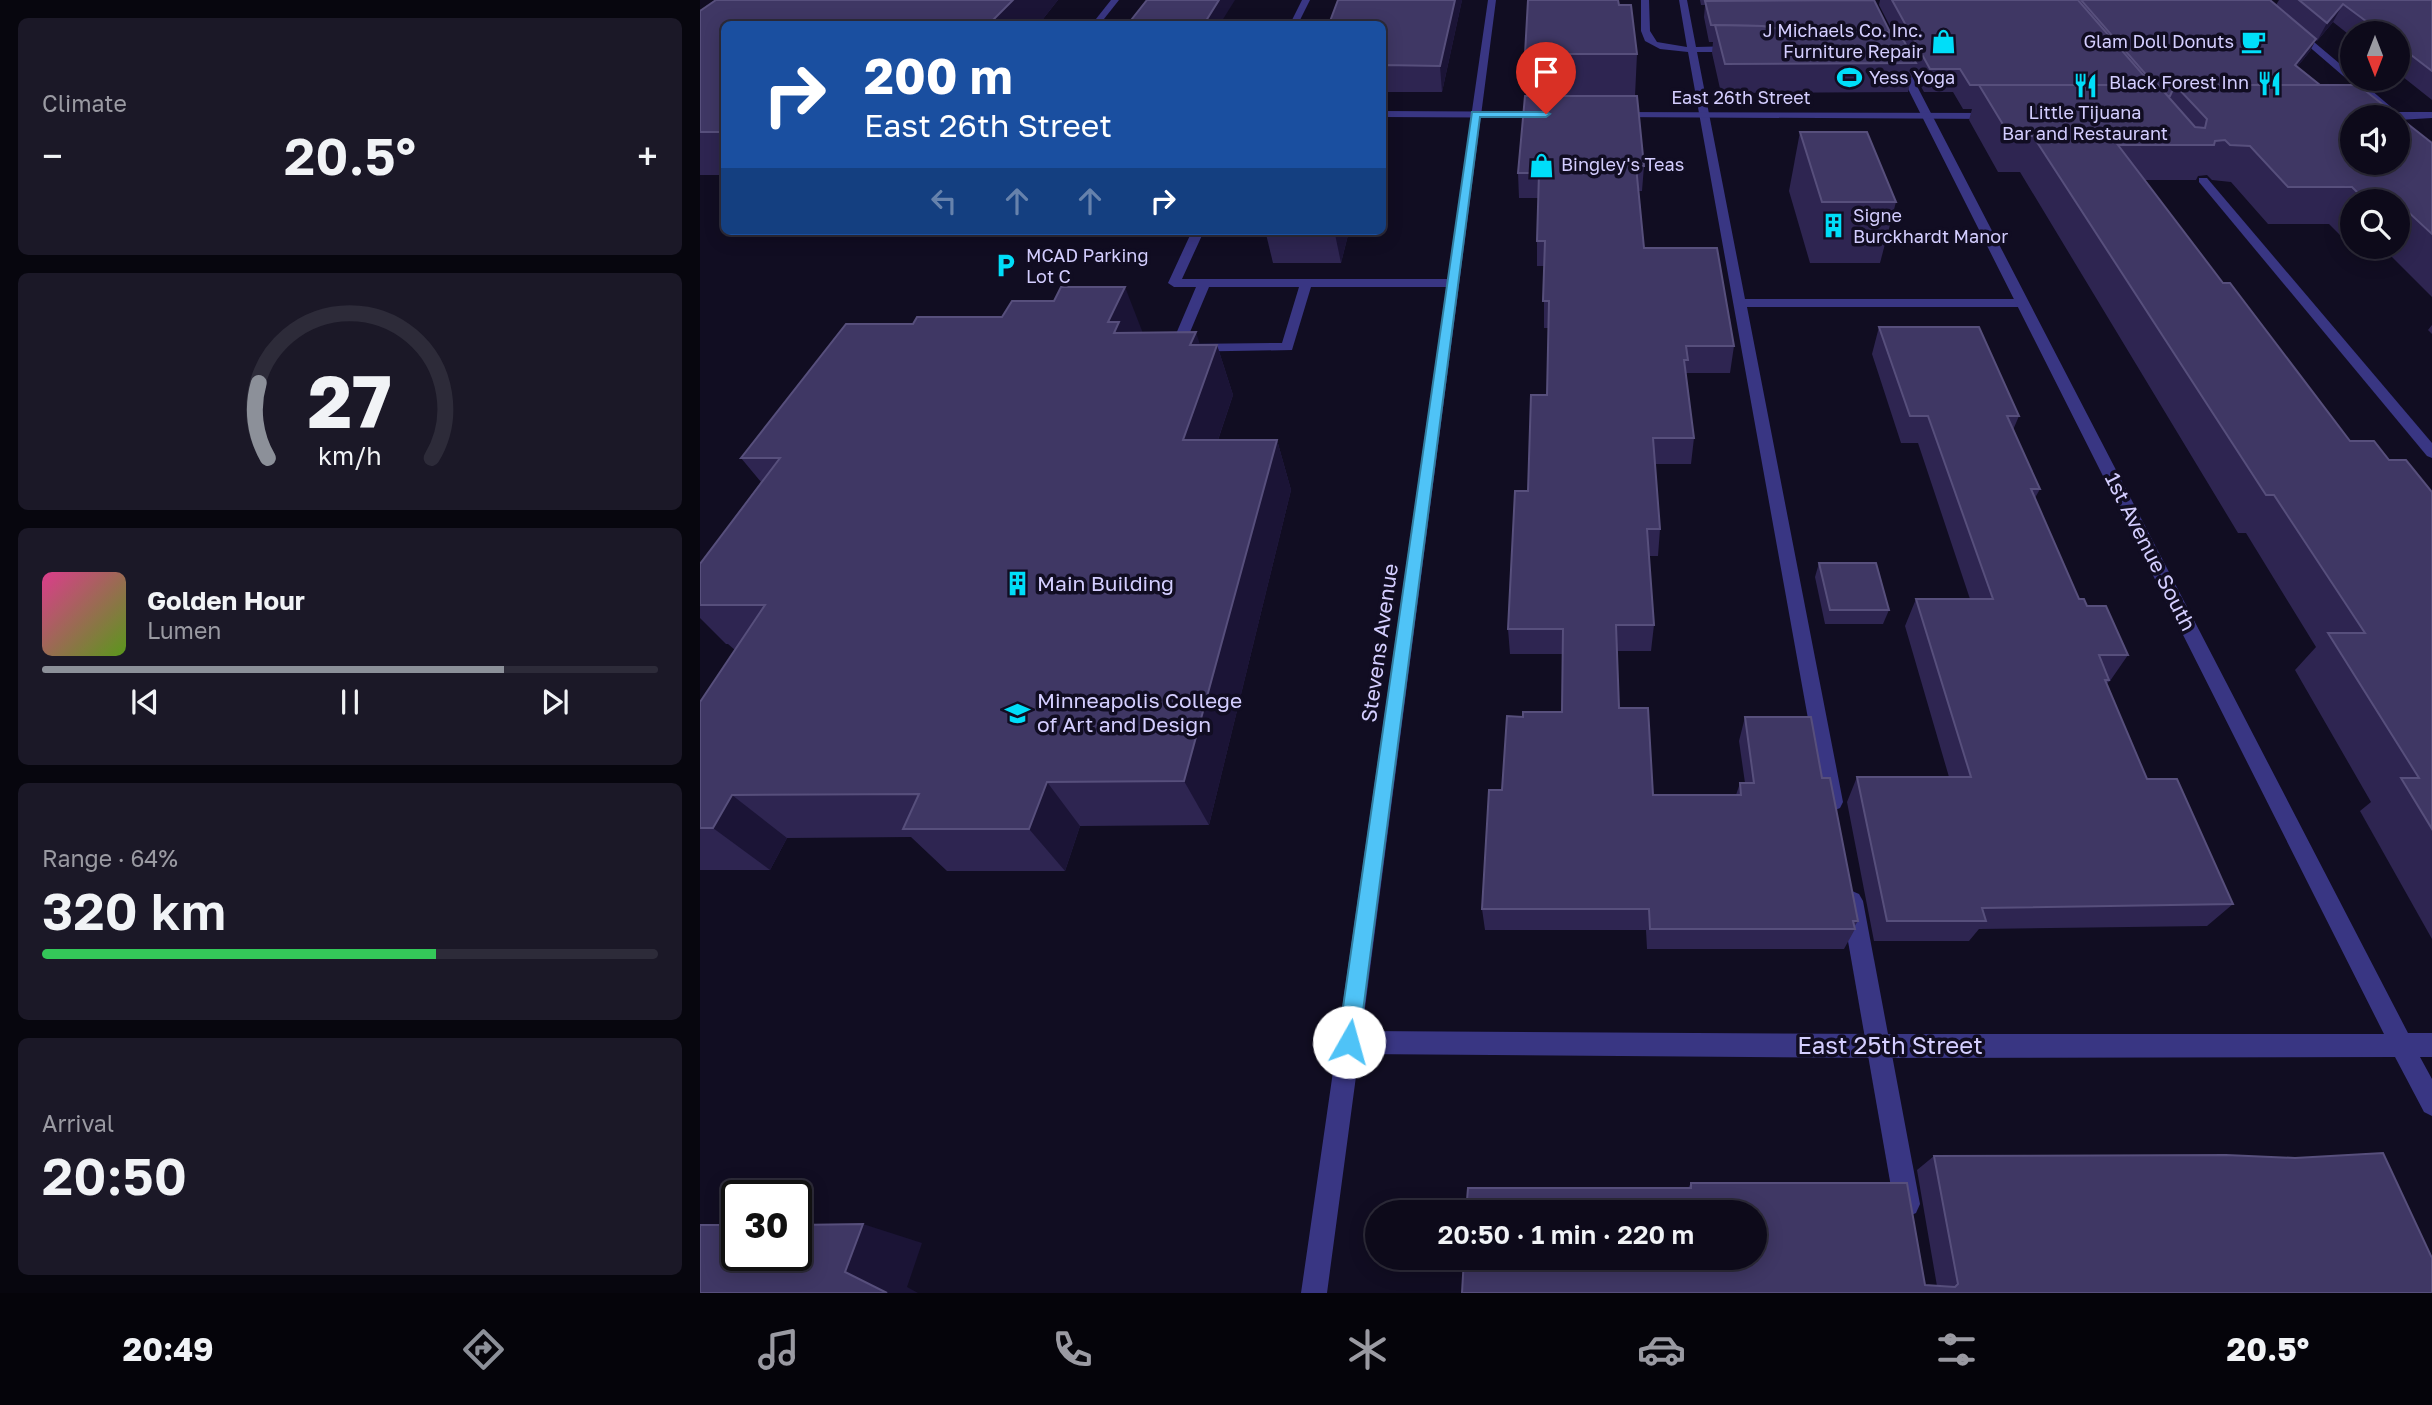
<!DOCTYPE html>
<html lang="en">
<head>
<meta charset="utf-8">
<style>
	:root { --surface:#0d0a1a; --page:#1b1827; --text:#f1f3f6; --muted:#9a9aa2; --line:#2d2b39; --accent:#8c9099 }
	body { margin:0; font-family:"Golos Text",sans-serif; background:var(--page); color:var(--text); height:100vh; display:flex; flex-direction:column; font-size:26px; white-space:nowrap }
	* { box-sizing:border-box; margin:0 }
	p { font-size:23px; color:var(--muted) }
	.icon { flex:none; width:38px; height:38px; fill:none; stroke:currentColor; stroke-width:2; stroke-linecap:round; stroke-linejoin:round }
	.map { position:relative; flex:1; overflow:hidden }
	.sheet { display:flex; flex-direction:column; gap:18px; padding:18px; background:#07060e; width:700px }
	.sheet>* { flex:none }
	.banner { position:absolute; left:21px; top:21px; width:665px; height:214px; border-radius:10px; box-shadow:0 4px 18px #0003,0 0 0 2px var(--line); background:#1a4fa0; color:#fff; overflow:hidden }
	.needle { width:46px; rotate:180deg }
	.buttons { position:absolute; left:1640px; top:21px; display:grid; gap:14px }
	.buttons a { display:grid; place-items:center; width:70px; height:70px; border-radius:50%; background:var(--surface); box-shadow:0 4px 18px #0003,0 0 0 2px var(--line); font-size:35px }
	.speed { position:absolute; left:21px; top:1180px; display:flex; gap:14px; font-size:35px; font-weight:700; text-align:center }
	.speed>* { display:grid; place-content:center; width:91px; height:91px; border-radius:50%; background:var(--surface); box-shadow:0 4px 18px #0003,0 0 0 2px var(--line); line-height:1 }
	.speed .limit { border:4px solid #111; border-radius:10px; background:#fff; color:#111 }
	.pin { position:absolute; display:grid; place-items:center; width:60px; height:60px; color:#fff; margin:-72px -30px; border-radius:50% 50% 50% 0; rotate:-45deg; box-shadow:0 0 7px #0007 }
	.pin .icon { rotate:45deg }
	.me { position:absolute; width:77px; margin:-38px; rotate:7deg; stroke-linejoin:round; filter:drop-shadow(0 0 5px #0008) }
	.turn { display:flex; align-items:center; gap:24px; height:147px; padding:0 28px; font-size:32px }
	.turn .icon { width:91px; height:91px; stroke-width:2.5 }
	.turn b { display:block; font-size:49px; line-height:60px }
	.lanes { display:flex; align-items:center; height:66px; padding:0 28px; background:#0003; justify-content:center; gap:35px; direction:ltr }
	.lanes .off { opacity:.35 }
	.big { font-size:52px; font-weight:600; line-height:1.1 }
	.sheet .tile { flex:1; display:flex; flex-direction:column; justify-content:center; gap:10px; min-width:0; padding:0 24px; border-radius:10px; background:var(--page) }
	.sheet .dial { align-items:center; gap:0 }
	.dial svg { height:182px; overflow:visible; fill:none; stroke:var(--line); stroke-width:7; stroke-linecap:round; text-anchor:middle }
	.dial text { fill:var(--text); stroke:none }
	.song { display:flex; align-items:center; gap:21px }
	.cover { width:84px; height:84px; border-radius:10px; background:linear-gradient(135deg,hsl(330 70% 55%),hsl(90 70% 35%)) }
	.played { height:7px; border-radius:4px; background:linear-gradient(90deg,var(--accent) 75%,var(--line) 75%) }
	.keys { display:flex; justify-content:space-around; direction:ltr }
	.heat { display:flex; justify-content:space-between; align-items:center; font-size:38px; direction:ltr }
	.charge { height:10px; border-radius:5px; background:linear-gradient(90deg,#34c759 64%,var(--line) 0) }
	.trip { position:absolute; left:665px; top:1200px; width:402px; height:70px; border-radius:35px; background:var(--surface); box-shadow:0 4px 18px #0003,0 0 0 2px var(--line); font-weight:600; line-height:70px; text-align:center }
	.dock { display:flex; height:112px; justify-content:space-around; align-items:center; background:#05040a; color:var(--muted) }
	.dock .icon { width:49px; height:49px }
	.dock .active { color:var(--accent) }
	.dock b { font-size:32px; color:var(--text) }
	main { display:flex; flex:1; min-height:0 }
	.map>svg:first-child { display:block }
</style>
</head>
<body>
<main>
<section class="sheet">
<div class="tile"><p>Climate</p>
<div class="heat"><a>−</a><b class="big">20.5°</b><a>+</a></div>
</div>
<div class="tile dial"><svg viewBox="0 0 100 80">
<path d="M14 69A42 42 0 1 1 86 69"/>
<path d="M14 69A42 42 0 0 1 10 36" stroke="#8c9099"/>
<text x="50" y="56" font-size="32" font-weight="700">27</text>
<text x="50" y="72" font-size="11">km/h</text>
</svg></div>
<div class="tile">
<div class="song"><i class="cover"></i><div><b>Golden Hour</b><p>Lumen</p></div></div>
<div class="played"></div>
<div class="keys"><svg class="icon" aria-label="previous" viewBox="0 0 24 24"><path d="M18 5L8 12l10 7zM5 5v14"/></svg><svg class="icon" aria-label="pause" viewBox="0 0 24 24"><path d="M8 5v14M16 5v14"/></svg><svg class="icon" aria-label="next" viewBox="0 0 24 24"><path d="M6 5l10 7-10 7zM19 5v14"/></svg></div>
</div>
<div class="tile"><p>Range · 64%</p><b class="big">320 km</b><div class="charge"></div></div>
<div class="tile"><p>Arrival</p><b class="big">20:50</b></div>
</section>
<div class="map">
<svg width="1732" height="1293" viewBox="0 0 1732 1293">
	<rect width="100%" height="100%" fill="#110d22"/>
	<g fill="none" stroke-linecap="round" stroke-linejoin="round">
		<g fill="#393683" fill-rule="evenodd">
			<polygon points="602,0 610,0 598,24 590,24"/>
			<polygon points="941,0 949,0 950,31 957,42 987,47 979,0 987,0 996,47 1035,46 1039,49 1035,52 997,52 1045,299 1322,299 1328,303 1322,307 1047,307 1143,802 1140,808 1133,811 1126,808 1123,802 988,52 960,49 945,41 941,31"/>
			<polygon points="1499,178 1507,178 1732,443 1732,458 1727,456 1499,182"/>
			<path d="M 492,231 L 504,231 L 482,279 L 752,279 L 758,283 L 752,287 L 611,287 L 592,350 L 477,352 L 470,348 L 496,287 L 474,287 L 468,283 ZM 509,287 L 599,287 L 582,343 L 485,344 Z"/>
			<polygon points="1152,891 1159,894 1163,901 1220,1204 1216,1213 1207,1217 1198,1213 1194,1204 1141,901 1145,894"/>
		</g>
		<g fill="#393683" fill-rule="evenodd">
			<polygon points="411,0 419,0 400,24 392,24"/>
			<polygon points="788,0 796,0 662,1031 1180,1034 1684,1034 1195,63 1200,60 1205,63 1708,1033 1732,1033 1732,1057 1720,1057 1732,1079 1732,1116 1724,1112 1695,1057 1180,1058 659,1054 627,1293 601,1293"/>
		</g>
		<g fill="#393683" fill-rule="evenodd">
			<polygon points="1555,0 1564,0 1652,74 1652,79 1658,79 1697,112 1732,112 1732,118 1698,120 1698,117 1669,117 1669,113 1685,112"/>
			<polygon points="682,111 847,112 852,115 847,118 682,117"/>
			<polygon points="917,112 1291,113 1296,116 1291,119 913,117 912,115"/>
		</g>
	</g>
	<g fill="#2e2551">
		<polygon points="358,0 339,24 24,24 24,175 0,175 0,11"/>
		<polygon points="762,0 742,92 688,92 682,109 682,24"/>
		<polygon points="1000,0 1174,0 1190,32 1193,32 1179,5 1180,0 1570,0 1576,5 1579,0 1732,0 1732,100 1698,73 1698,33 1652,33 1652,37 1633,22 1617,41 1616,40 1610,51 1597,67 1620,85 1732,143 1732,297 1682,247 1698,247 1698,201 1652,201 1652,245 1650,245 1629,224 1568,224 1531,182 1512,180 1507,175 1498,176 1496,180 1445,180 1523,283 1650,441 1689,460 1732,492 1732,939 1660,811 1671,802 1595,670 1616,647 1546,533 1538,533 1320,172 1298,172 1269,120 1272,109 1263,109 1253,92 1224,92 1213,72 1208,92 1021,93 1012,53 1013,42 1009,42 1004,17 1005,5 1001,5"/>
		<polygon points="919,5 937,54 935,96 944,166 942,191 939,191 944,248 1034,346 1030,373 986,373 994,438 991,464 955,464 960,529 958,556 949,556 954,625 951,651 917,651 919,708 953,795 1036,795 1040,783 1045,783 1039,741 1045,717 1122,778 1158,921 1154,927 1155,929 1144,949 947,949 946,930 785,930 782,909 802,790 823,717 862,712 863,654 810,654 808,629 828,491 847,395 849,328 844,328 844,266 837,266 837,241 838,198 819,198 818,173 826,96 825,54"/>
		<polygon points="1100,132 1196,202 1180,263 1110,263 1089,191"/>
		<polygon points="567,231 649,231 641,263 573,263 566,234"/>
		<polygon points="1732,325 1732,334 1728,330"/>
		<polygon points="1179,327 1319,416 1313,430 1340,489 1335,498 1379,599 1387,606 1428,655 1410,681 1406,684 1447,779 1533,904 1507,926 1279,929 1269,941 1174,941 1147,802 1157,777 1249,777 1205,626 1216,599 1270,599 1218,443 1201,443 1172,354"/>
		<polygon points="442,333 500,345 517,345 533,395 518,440 577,440 591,490 509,825 380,826 365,871 247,871 211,837 87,838 70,870 0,870 0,702 35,650 28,644 26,644 0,618 0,564 61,482 41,458"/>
		<polygon points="1119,563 1189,610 1183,624 1125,624 1115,577"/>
		<polygon points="1234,1156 1732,1293 762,1293 988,1188 991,1183 1225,1285 1237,1286 1217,1170"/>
	</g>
	<g fill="#1b1436">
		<polygon points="313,0 358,0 339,24 289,24"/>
		<polygon points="519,0 535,0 520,24 504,24"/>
		<polygon points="755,0 762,0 742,92 740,66"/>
		<polygon points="1643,4 1633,22 1617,41 1627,23"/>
		<polygon points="1616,39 1610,51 1588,78 1595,65"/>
		<polygon points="684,65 688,92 682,109 682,71"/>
		<polygon points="636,231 649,231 641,263 635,234"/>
		<polygon points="425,287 444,336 434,359 408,322"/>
		<polygon points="496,332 508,370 517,345 533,395 501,490 483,440 490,345"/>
		<polygon points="577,440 591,490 509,825 484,781"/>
		<polygon points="347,782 380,826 365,871 329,829"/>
		<polygon points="32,795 87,838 70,870 13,828"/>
		<polygon points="163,1224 222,1243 207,1287 218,1293 187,1293 145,1272"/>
	</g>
	<g fill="#3f3764" stroke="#574f7c" stroke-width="2" fill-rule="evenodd">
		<polygon points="16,0 313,0 289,24 24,24 24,132 0,132 0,11"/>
		<polygon points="447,0 519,0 504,24 428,24"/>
		<polygon points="638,0 755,0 740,66 684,65 682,71 682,24 629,24"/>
		<polygon points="828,0 918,0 919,5 931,5 937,54 825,54"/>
		<polygon points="1174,0 1190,32 1105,33 1062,26 1011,25 1005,1"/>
		<polygon points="1192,0 1378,0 1452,85 1270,85 1260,69 1230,69"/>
		<polygon points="1381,0 1570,0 1616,39 1595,65 1620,85 1475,85 1470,96 1467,96 1458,85 1455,85"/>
		<polygon points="1599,0 1732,0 1732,71 1698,45 1698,33 1682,33 1643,4 1627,23"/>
		<polygon points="1015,25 1062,26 1105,33 1199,32 1216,63 1025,64"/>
		<path d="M 1279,85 L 1458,85 L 1495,127 L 1505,128 L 1507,119 L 1475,85 L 1658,85 L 1732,143 L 1732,234 L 1705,209 L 1698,209 L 1698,201 L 1666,201 L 1652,187 L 1588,187 L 1550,146 L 1530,145 L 1525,140 L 1515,141 L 1514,145 L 1418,145 L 1523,283 L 1530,283 L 1650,441 L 1674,441 L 1689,460 L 1706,460 L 1732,492 L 1732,829 L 1701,778 L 1719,778 L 1628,633 L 1665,633 L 1574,495 L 1566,495 L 1333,136 L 1310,136 ZM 1652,117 L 1698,117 L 1698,163 L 1652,163 Z"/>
		<polygon points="825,96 937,96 944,166 936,166 944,248 1017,248 1034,346 986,346 988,360 984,360 994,438 953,438 960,529 947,529 954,625 916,625 919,708 948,708 953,795 1041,795 1040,783 1054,783 1045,717 1111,717 1122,778 1130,778 1158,921 1153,921 1155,929 950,929 949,909 782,909 789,790 802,790 807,716 823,717 823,712 862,712 863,629 808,629 815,491 828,491 831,395 847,395 849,301 843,301 845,241 837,241 839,173 818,173"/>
		<polygon points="1100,132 1167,132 1196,202 1122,202"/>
		<polygon points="567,231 636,231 635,234 566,234"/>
		<polygon points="361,287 425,287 408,322 419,322 414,333 496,332 490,345 517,345 483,440 577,440 484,781 347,782 329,829 203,829 219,794 32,795 13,828 0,828 0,702 65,605 0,605 0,564 80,458 41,458 146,324 213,324 217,317 302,317 312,301 354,301"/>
		<polygon points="1179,327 1279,327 1319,416 1307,416 1340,489 1331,489 1379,599 1384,599 1387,606 1406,606 1428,655 1399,655 1409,680 1405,680 1447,779 1477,779 1533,904 1282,908 1286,921 1187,921 1157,777 1271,777 1216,599 1293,599 1228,416 1210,416"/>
		<polygon points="1119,563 1176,563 1189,610 1130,610"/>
		<polygon points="1683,1153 1732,1258 1732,1293 762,1293 764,1258 1055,1258 1055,1213 766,1213 768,1188 991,1188 991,1183 1207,1183 1225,1285 1255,1287 1258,1284 1234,1156 1526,1155 1595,1158"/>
		<polygon points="163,1224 145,1272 187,1293 0,1293 0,1225 37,1225 37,1255 96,1255 96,1225"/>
	</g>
	<polygon fill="#4fc3f7" stroke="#337fa1" stroke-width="2" points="772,112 846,112 850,114 846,117 780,117 659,1042 656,1050 649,1053 641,1050 638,1042"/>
	<defs>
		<symbol id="shop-bare" viewBox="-9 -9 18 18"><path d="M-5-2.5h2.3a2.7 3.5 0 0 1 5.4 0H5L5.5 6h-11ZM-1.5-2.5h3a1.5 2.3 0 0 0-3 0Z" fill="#00def9" stroke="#110d22" stroke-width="2.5" paint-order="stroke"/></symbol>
		<symbol id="cafe-bare" viewBox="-9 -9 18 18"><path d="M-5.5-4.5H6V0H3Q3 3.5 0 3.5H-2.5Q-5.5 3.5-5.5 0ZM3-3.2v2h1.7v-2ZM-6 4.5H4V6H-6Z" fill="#00def9" stroke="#110d22" stroke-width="2.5" paint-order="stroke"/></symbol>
		<symbol id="stadium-bare" viewBox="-9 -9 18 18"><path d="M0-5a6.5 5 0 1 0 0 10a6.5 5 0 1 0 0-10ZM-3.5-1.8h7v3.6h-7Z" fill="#00def9" stroke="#110d22" stroke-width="2.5" paint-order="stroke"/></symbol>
		<symbol id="restaurant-bare" viewBox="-9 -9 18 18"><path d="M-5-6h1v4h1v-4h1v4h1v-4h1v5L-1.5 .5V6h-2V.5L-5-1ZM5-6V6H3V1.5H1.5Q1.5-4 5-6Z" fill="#00def9" stroke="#110d22" stroke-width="2.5" paint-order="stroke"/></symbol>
		<symbol id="building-bare" viewBox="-9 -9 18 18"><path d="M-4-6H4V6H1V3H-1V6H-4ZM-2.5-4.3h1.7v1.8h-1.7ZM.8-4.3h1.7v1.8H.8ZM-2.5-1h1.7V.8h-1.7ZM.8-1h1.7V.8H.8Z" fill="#00def9" stroke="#110d22" stroke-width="2.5" paint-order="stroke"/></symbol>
		<symbol id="parking-bare" viewBox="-9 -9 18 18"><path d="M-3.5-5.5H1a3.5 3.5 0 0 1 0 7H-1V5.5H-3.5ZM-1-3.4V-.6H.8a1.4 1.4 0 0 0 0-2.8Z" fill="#00def9" stroke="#110d22" stroke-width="2.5" paint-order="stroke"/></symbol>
		<symbol id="university-bare" viewBox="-9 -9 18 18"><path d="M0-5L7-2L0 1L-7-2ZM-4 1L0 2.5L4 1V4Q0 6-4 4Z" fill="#00def9" stroke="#110d22" stroke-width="2.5" paint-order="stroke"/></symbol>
	</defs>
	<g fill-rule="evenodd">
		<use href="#shop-bare" x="1226" y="24" width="35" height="35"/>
		<use href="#cafe-bare" x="1536" y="24" width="35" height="35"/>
		<use href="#stadium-bare" x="1132" y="60" width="35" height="35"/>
		<use href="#restaurant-bare" x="1552" y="66" width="35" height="35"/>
		<use href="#restaurant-bare" x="1368" y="68" width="35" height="35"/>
		<use href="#shop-bare" x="824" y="148" width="35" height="35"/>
		<use href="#building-bare" x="1116" y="208" width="35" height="35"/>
		<use href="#parking-bare" x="288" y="248" width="35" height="35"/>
		<use href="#building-bare" x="300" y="566" width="35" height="35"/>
		<use href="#university-bare" x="300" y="696" width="35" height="35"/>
	</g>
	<g text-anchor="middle" stroke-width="7" stroke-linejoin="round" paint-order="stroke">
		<g font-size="18" fill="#d4ceff" stroke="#110d22" text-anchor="start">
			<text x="1223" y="37" text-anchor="end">J Michaels Co. Inc.<tspan x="1223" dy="21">Furniture Repair</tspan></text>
			<text x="1534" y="48" text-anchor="end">Glam Doll Donuts</text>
			<text x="1169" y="84">Yess Yoga</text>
			<text x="1549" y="89" text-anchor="end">Black Forest Inn</text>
			<text x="1385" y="119" text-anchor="middle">Little Tijuana<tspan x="1385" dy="21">Bar and Restaurant</tspan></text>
			<text x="861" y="171">Bingley's Teas</text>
			<text x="1153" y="222">Signe<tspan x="1153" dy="21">Burckhardt Manor</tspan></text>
			<text x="326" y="262">MCAD Parking<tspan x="326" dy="21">Lot C</tspan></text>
		</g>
		<g font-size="18" fill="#d4ceff" stroke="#110d22">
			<text x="1041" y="104">East 26th Street</text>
		</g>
		<g font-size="21" fill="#d4ceff" stroke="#110d22">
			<text transform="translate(1450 552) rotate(63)" y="7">1st Avenue South</text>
			<text transform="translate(680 643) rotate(-82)" y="7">Stevens Avenue</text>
		</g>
		<g font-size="21" fill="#d4ceff" stroke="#110d22" text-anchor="start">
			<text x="337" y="591">Main Building</text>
			<text x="337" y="708">Minneapolis College<tspan x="337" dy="24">of Art and Design</tspan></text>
		</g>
		<g font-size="24" fill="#d4ceff" stroke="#110d22">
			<text x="1190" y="1054">East 25th Street</text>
		</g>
	</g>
</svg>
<div class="buttons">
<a><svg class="needle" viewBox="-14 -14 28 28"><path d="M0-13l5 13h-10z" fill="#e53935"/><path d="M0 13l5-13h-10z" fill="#9a9aa2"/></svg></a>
<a><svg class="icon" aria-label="sound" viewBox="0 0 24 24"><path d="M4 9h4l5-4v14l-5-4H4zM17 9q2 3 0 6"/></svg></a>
<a><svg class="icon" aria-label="search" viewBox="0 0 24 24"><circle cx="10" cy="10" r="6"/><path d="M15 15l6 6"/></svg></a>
</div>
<div class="speed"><div class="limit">30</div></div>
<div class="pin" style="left:846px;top:114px;background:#d93025"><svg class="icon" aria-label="arrive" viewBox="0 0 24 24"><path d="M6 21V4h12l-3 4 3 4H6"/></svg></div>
<svg class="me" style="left:649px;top:1042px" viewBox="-20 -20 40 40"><circle r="19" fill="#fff"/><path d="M0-13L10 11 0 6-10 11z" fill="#4fc3f7"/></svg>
<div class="trip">20:50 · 1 min · 220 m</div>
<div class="banner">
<div class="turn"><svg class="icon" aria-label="right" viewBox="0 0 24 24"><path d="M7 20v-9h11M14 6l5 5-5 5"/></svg><div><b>200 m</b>East 26th Street</div></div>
<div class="lanes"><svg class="icon off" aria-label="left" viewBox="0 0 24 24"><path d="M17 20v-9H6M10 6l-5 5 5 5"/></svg><svg class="icon off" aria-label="ahead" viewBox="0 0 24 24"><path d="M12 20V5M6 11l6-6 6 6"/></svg><svg class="icon off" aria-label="ahead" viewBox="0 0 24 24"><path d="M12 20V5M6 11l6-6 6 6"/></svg><svg class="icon" aria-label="right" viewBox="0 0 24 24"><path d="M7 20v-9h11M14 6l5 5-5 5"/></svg></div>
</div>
</div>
</main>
<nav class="dock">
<b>20:49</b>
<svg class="icon active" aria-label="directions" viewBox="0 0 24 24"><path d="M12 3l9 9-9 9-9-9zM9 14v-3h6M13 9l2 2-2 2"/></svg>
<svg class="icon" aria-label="music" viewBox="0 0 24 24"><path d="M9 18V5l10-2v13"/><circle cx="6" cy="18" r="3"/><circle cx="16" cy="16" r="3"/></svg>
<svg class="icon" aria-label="phone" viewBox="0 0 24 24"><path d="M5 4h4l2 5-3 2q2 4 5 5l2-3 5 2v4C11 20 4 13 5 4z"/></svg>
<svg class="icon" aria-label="climate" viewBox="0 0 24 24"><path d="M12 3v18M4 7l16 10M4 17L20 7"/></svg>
<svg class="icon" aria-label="car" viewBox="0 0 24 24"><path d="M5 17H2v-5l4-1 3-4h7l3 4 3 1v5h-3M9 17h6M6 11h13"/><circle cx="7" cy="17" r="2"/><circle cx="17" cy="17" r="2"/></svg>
<svg class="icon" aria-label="filters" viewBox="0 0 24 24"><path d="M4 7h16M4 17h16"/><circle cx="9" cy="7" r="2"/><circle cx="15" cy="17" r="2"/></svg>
<b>20.5°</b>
</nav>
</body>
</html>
